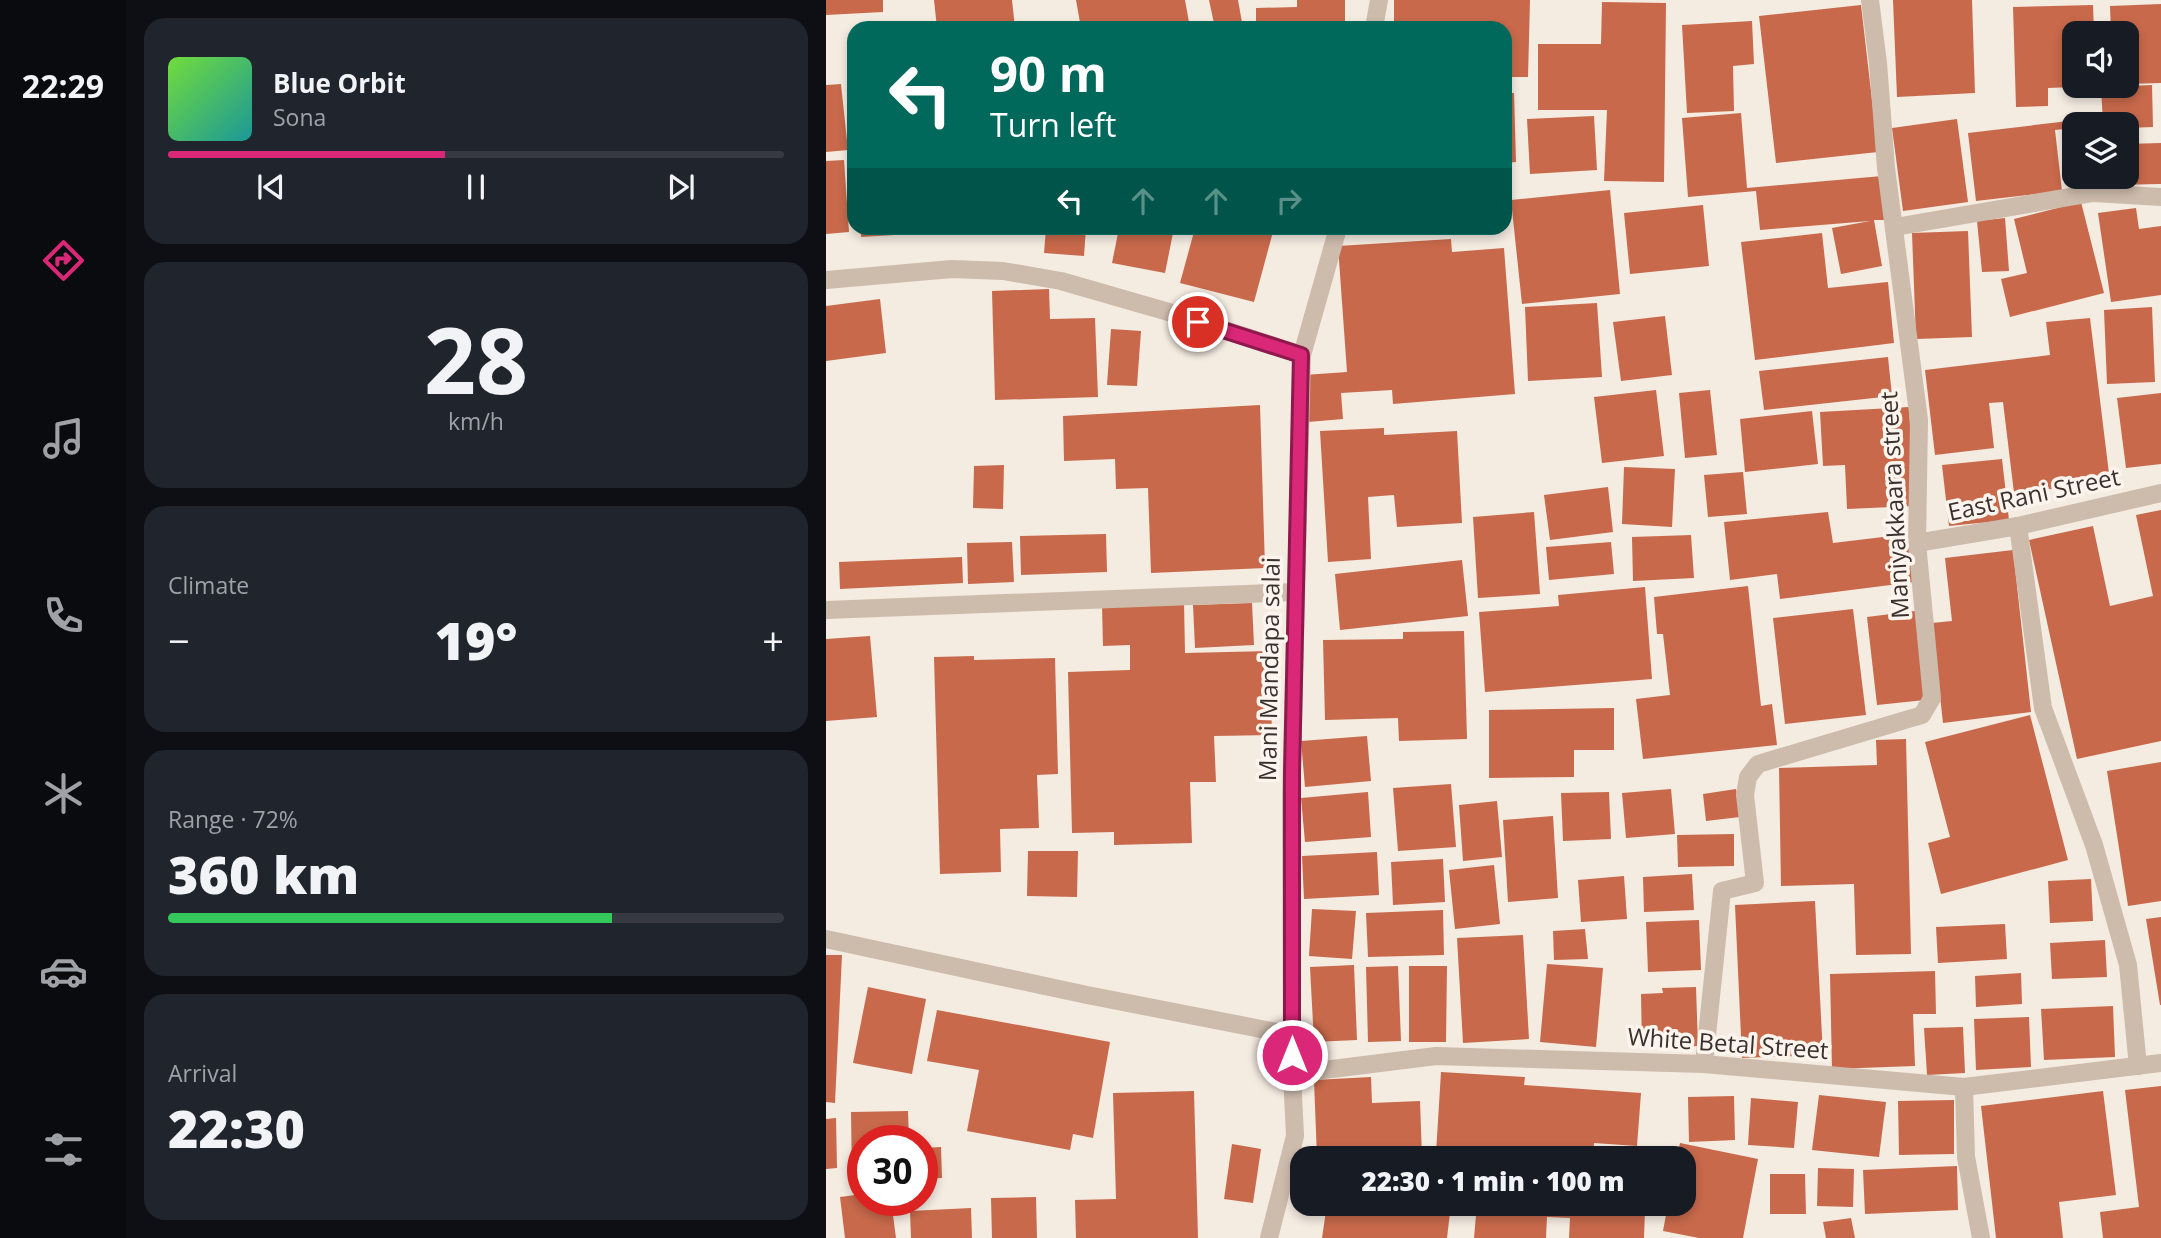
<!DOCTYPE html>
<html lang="en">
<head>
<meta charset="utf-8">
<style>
	:root { --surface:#171b24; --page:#20242c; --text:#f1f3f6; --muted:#9ea1a6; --line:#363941; --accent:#db2777 }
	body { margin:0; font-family:"Open Sans",sans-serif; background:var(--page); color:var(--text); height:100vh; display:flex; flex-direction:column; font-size:26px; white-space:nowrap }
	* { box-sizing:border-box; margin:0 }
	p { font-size:23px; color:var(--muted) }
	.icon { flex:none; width:38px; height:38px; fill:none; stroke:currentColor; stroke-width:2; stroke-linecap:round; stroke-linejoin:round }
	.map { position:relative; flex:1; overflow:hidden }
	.side { display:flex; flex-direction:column; gap:18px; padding:18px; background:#0d0f14; width:700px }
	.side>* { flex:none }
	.guide { position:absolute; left:21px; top:21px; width:665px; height:214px; border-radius:21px; box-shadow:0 4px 10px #0003; background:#00695c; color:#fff; overflow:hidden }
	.tools { position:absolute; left:1236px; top:21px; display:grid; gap:14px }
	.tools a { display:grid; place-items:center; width:77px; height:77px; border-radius:14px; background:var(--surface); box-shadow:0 4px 10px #0003; font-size:35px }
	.speed { position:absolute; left:21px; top:1125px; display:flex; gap:14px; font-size:35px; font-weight:700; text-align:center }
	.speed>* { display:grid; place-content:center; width:91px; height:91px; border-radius:50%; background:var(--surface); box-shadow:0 4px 10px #0003; line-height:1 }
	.speed .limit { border:10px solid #d22; background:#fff; color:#111 }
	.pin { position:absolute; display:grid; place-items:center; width:60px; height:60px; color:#fff; margin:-30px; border:4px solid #fff; border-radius:50%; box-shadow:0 2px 7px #0007 }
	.me { position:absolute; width:77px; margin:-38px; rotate:0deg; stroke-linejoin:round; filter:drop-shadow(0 0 5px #0008) }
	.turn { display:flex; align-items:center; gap:24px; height:147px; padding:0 28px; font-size:32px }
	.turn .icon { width:91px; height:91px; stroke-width:2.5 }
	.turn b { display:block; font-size:49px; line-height:60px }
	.lanes { display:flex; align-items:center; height:66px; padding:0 28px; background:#0003; justify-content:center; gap:35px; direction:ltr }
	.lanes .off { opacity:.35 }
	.big { font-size:52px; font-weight:800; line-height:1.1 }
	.side .widget { flex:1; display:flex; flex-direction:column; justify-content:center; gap:10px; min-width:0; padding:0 24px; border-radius:21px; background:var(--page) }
	.side .dial { align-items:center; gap:0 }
	.dial b { font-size:91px; line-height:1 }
	.song { display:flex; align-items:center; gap:21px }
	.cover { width:84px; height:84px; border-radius:10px; background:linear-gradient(135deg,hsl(100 70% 55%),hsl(180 70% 35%)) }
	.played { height:7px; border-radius:4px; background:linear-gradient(90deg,var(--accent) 45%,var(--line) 45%) }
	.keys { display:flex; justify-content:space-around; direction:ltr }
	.heat { display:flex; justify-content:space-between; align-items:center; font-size:38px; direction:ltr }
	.charge { height:10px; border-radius:5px; background:linear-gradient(90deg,#34c759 72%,var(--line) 0) }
	.trip { position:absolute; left:464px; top:1146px; width:406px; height:70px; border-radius:21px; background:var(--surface); box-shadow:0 4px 10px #0003; font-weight:800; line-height:70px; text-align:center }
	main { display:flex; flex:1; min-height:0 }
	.tab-bar { display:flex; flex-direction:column; width:126px; justify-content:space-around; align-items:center; background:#090b0e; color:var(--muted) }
	.tab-bar .icon { width:49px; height:49px }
	.tab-bar .on { color:var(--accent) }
	.tab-bar b { font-size:32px; color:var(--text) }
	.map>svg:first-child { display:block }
</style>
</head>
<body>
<main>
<nav class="tab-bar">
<b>22:29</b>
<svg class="icon on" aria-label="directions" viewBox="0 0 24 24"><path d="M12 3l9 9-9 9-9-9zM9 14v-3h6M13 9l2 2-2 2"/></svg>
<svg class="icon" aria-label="music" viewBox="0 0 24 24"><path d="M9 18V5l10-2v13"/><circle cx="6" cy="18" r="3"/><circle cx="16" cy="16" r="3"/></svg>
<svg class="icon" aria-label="phone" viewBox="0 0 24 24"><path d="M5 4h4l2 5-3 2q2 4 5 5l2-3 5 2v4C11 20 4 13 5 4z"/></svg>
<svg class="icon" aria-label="climate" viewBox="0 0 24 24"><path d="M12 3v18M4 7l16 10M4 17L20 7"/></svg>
<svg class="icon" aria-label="car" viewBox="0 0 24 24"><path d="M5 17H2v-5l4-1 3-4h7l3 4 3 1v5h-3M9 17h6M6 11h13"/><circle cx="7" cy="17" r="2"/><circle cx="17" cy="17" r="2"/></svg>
<svg class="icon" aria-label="filters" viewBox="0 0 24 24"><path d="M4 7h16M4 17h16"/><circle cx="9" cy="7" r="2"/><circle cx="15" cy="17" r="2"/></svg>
</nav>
<section class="side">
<div class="widget">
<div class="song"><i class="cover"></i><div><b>Blue Orbit</b><p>Sona</p></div></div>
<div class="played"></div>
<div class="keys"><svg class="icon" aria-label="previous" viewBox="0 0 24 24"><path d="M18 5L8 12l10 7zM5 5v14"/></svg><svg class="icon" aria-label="pause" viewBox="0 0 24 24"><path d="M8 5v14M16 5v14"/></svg><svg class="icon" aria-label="next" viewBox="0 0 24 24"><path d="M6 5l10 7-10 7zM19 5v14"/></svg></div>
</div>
<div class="widget dial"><b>28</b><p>km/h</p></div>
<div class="widget"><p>Climate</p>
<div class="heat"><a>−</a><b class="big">19°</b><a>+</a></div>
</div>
<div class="widget"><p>Range · 72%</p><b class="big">360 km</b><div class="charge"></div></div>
<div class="widget"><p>Arrival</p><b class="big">22:30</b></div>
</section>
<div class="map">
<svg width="1335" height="1238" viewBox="0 0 1335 1238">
	<rect width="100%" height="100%" fill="#f4ebe1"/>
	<g fill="#c8694b">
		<polygon points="0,0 57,0 57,12 0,15"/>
		<polygon points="108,0 186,0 189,28 111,28"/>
		<polygon points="250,0 359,0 364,28 255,28"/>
		<polygon points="383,0 412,0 417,28 389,28"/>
		<polygon points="471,0 519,0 519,28 430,28 430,8 471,7"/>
		<polygon points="568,0 704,0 702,77 679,77 679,28 568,28"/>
		<polygon points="1067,0 1146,0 1149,93 1071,97"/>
		<polygon points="776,2 840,3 838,182 778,181 781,110 712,110 712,44 775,44"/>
		<polygon points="1335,4 1335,83 1300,84 1300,33 1285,33 1284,6"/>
		<polygon points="1035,5 1052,152 950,163 933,16"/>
		<polygon points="1267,5 1268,33 1248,33 1248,87 1222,88 1222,106 1190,107 1187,7"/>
		<polygon points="926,21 928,64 907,66 908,111 861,113 856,25"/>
		<polygon points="15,84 22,150 0,152 0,85"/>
		<polygon points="1326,85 1327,127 1300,128 1300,124 1277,124 1275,87"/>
		<polygon points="679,93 688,93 690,162 679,163"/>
		<polygon points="915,113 921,188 1056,176 1059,220 1048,220 1056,266 1015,274 1006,228 1044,221 934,230 930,191 862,197 856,118"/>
		<polygon points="768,116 771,170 704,174 701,119"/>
		<polygon points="1131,119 1142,202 1077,211 1066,128"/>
		<polygon points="1251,120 1252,124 1248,124 1248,128 1229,130 1236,191 1150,201 1142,133"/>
		<polygon points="1335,143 1335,184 1287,185 1287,177 1300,177 1300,144"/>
		<polygon points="18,160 23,232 0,234 0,161"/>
		<polygon points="784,190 794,294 696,304 685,200"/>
		<polygon points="1255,202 1278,293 1184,317 1175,279 1201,273 1188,219"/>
		<polygon points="877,205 883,266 804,274 798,213"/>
		<polygon points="1310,208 1313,229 1335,226 1335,295 1285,302 1272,213"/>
		<polygon points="1179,218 1183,271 1156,272 1151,221"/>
		<polygon points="35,228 119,228 120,232 35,237"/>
		<polygon points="220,228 260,228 258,256 218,253"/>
		<polygon points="293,228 348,228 339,273 286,263"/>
		<polygon points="369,228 448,228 428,302 354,283"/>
		<polygon points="604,228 655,228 655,231 604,230"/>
		<polygon points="1142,231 1146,337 1090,339 1086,233"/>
		<polygon points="996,233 1002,288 1062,282 1068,343 929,360 915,242"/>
		<polygon points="625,239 626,252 678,248 689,394 567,404 566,390 515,393 517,419 482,422 478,375 521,372 512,246"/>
		<polygon points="223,289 224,319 269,318 272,397 169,400 166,291"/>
		<polygon points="54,299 60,353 0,361 0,306"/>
		<polygon points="771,303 776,377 702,381 699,307"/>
		<polygon points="1326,307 1329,382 1281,384 1278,310"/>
		<polygon points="839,316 846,375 795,381 787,322"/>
		<polygon points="1264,318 1284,482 1188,493 1177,402 1163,403 1168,448 1109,455 1099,370 1224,355 1220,322"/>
		<polygon points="285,329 315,331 311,386 281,385"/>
		<polygon points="1062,357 1066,396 938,410 933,371"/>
		<polygon points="830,390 838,456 776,463 768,397"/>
		<polygon points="884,390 891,455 859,458 853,393"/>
		<polygon points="1335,393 1335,464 1300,468 1291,398"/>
		<polygon points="434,405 439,568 325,573 322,488 290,489 289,459 238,461 237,416"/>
		<polygon points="1083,407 1088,506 1021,509 1019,465 997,466 994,412"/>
		<polygon points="986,411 992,464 919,472 914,419"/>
		<polygon points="558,428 558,435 631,431 636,523 571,527 568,495 542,497 545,559 502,562 494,431"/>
		<polygon points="1176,459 1183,520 1123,526 1116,465"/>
		<polygon points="178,465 177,509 147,508 148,466"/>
		<polygon points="798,467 849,469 846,527 796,524"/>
		<polygon points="917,472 921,514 882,517 878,475"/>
		<polygon points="782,487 787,532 724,540 718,495"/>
		<polygon points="1335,510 1335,741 1251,759 1203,540 1267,526 1284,606 1327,596 1310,515"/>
		<polygon points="708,512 714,594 652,598 647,517"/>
		<polygon points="1002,512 1007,543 1082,534 1088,582 954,599 951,574 904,580 898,522"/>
		<polygon points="280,534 281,572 195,575 194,536"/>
		<polygon points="865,535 868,578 807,581 806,537"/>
		<polygon points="186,542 188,582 142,584 141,543"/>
		<polygon points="785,542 788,574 723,580 720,547"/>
		<polygon points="1187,550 1205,712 1117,723 1106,623 1126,621 1119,558"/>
		<polygon points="136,557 137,583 14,589 13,562"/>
		<polygon points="636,560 642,616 514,630 509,574"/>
		<polygon points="922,586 935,706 946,704 951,745 817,759 810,699 844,695 837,634 831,634 828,597"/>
		<polygon points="819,587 826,679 659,692 653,612 733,606 732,595"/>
		<polygon points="358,603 359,653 444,651 446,735 388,736 390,782 364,782 366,843 288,845 288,832 246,833 242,672 304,670 304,645 277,646 276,606"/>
		<polygon points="426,603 428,645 369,648 367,605"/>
		<polygon points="1027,609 1040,715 959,724 947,618"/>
		<polygon points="1089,611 1099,700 1051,705 1041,617"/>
		<polygon points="638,631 641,739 573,741 572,718 499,720 497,640 577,639 577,632"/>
		<polygon points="44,636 51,717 0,721 0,639"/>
		<polygon points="148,656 148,660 229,658 232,774 211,775 213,828 174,829 175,872 114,874 108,657"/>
		<polygon points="788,708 788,750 748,750 748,777 663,778 663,710"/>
		<polygon points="1204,715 1242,860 1115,894 1102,843 1124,837 1099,742"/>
		<polygon points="541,736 545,781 479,787 475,741"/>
		<polygon points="1080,739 1085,954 1030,955 1028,884 955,886 953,768 1051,765 1050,740"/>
		<polygon points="1335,762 1335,901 1302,906 1281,771"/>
		<polygon points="625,784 630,847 572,851 567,788"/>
		<polygon points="845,789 849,834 800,838 796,793"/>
		<polygon points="910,789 914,817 880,821 877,794"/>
		<polygon points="542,792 545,837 479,842 475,798"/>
		<polygon points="783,792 785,839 737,841 735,793"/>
		<polygon points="671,801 676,857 637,861 633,805"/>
		<polygon points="727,816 732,898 682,902 677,820"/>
		<polygon points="908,834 908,866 852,867 851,835"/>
		<polygon points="202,851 252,851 251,897 201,896"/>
		<polygon points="551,852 553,895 478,899 476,856"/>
		<polygon points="617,859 619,902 567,905 565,862"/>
		<polygon points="668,865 674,924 629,929 623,870"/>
		<polygon points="866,874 868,910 818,912 817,877"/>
		<polygon points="798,876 801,919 755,922 752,880"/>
		<polygon points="1265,879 1267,921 1224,923 1222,881"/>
		<polygon points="989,901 997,1055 916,1058 909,905"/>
		<polygon points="486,909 530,911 526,959 483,956"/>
		<polygon points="617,910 618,955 542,957 540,913"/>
		<polygon points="1335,917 1335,1005 1334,1005 1320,919"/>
		<polygon points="873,920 875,970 822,972 820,922"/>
		<polygon points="1179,924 1181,959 1112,963 1110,927"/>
		<polygon points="759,929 762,959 728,960 727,931"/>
		<polygon points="697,935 703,1039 637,1043 631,938"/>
		<polygon points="1279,940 1281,977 1226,979 1224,943"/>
		<polygon points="0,955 16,955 9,1103 0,1102"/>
		<polygon points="721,964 777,968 770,1047 714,1042"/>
		<polygon points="528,965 531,1040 488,1042 484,967"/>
		<polygon points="572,966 575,1041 542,1042 540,967"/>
		<polygon points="583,966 621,966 620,1042 583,1042"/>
		<polygon points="1109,971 1110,1014 1087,1014 1089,1066 1006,1069 1004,974"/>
		<polygon points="1195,973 1196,1004 1150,1007 1149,976"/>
		<polygon points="42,987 100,999 86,1074 27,1063"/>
		<polygon points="870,987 872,1046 816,1047 815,994 837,993 836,988"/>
		<polygon points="1287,1006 1289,1057 1218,1060 1215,1009"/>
		<polygon points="111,1010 284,1042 267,1138 247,1134 244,1150 141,1131 153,1070 101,1061"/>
		<polygon points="1203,1017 1205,1067 1150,1070 1148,1019"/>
		<polygon points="1137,1027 1139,1073 1101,1075 1098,1028"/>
		<polygon points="615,1072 699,1077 698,1085 815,1093 811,1146 768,1143 767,1158 642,1158 642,1155 610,1153"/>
		<polygon points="545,1077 546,1103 594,1101 596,1158 491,1158 488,1080"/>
		<polygon points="1335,1086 1335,1238 1277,1238 1274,1212 1313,1207 1299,1090"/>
		<polygon points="368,1091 372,1238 250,1238 249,1200 290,1199 287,1093"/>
		<polygon points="1277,1091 1290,1195 1233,1202 1237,1238 1170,1238 1155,1106"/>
		<polygon points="993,1095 1060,1102 1053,1157 986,1150"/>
		<polygon points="908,1096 909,1140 863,1142 862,1097"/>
		<polygon points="925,1098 972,1102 968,1148 922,1145"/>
		<polygon points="1128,1100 1128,1154 1073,1155 1072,1101"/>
		<polygon points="82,1111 83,1141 37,1141 37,1180 26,1180 25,1112"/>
		<polygon points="10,1118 11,1168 0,1169 0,1119"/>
		<polygon points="854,1143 932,1159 917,1238 873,1238 837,1231 842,1204 858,1204 858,1158 851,1158"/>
		<polygon points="406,1144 435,1149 427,1203 398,1199"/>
		<polygon points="115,1147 116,1178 96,1179 96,1148"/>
		<polygon points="1131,1166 1132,1210 1039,1214 1037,1170"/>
		<polygon points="992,1168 1028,1169 1027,1207 991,1206"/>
		<polygon points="944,1174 979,1174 980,1214 944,1214"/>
		<polygon points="37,1194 37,1200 65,1200 70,1238 19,1238 14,1197"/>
		<polygon points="210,1197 211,1238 166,1238 165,1198"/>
		<polygon points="501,1204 625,1204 621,1238 496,1238"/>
		<polygon points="651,1204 764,1204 763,1206 819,1210 818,1238 743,1238 744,1218 721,1217 720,1238 648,1238"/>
		<polygon points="145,1208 146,1238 85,1238 84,1211"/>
		<polygon points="1025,1218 1029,1238 1000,1238 997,1222"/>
	</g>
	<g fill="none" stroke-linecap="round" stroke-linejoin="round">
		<g stroke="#cdbbac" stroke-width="18">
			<polyline points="548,28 553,0"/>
			<polyline points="1069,227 1267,193 1335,197"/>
			<polyline points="0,280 126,269 177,271 235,281 346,313 476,355"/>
			<polyline points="1192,526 1217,708 1268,845 1302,965 1312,1066"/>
			<polyline points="1091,543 1192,526 1335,493"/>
			<polyline points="0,610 469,592"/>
			<polyline points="0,939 261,995 466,1035"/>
			<polyline points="878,1064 896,891 929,883 919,795 922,777 932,764 1096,715 1106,698 1091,543 1093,420 1060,168 1052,63 1044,0"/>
			<polyline points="466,1074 610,1056 878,1064 1138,1087 1335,1063"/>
			<polyline points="1138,1087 1140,1157 1155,1238"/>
			<polyline points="443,1238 469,1136 466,1074 465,798 476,355 512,228"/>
		</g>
	</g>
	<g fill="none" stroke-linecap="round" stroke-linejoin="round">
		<defs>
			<polyline id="route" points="372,322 475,355 466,773 466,1055"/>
		</defs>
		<use href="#route" stroke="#8e194d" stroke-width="18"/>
		<use href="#route" stroke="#db2777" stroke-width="12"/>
	</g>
	<g text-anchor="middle" stroke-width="7" stroke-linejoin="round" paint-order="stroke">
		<g font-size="24" fill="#3b302b" stroke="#fbf5ee">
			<text transform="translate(1208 495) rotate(-12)" y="8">East Rani Street</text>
			<text transform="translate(1069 505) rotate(-93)" y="8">Maniyakkaara street</text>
			<text transform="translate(444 669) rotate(-89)" y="8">Mani Mandapa salai</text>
			<text transform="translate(902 1044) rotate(4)" y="8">White Betal Street</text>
		</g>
	</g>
</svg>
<div class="tools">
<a><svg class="icon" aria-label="sound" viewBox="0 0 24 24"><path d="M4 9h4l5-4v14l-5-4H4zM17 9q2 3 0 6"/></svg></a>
<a><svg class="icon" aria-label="layers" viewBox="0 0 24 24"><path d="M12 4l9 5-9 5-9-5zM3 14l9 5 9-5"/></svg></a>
</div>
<div class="speed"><div class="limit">30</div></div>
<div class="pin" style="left:372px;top:322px;background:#d93025"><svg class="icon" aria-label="arrive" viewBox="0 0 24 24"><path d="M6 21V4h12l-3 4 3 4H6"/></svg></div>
<svg class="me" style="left:466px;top:1055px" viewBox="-20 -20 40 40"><circle r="17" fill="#db2777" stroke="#fff" stroke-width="3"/><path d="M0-11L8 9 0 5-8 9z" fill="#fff"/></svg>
<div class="trip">22:30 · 1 min · 100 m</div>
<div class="guide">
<div class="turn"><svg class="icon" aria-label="left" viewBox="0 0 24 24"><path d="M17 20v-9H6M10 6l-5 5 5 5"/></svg><div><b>90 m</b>Turn left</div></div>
<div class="lanes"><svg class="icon" aria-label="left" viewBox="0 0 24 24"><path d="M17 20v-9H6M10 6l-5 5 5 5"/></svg><svg class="icon off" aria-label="ahead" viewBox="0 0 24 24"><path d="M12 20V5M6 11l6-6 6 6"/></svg><svg class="icon off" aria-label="ahead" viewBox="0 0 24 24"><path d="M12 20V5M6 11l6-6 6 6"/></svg><svg class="icon off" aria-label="right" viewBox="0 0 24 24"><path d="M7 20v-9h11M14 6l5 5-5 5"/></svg></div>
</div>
</div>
</main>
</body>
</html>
